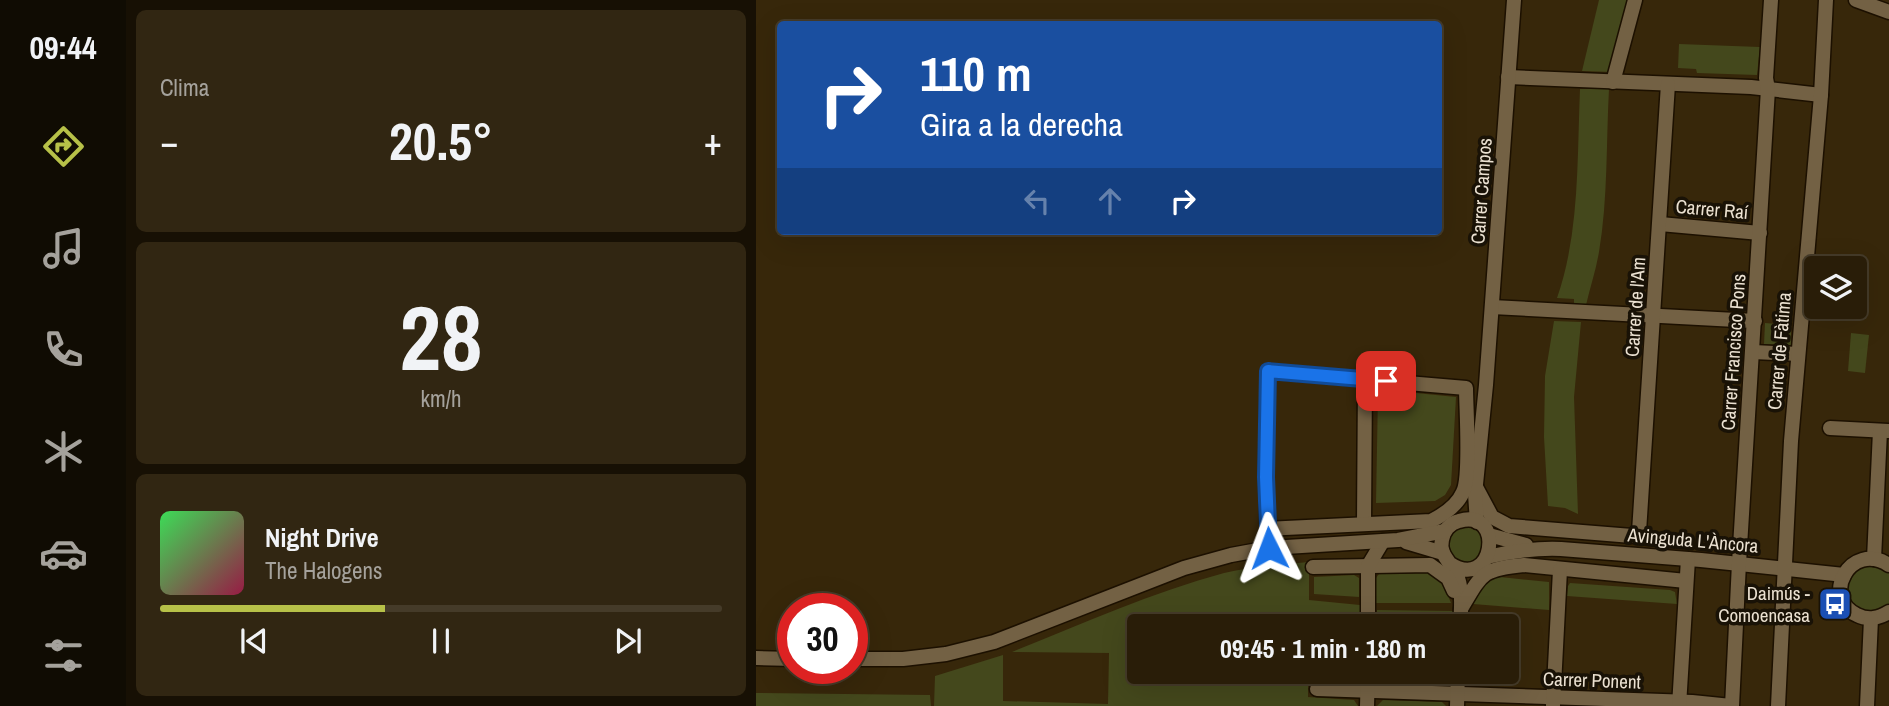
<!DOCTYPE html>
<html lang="es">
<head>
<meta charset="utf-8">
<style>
	:root { --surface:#291d08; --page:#312612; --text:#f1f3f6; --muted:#a5a29c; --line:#453b29; --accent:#b7c148 }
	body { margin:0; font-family:"Archivo Narrow",sans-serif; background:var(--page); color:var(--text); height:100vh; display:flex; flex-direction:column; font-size:26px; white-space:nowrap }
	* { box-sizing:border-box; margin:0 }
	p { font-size:23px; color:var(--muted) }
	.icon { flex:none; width:38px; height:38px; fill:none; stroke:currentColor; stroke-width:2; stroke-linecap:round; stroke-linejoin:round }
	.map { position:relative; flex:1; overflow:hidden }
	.sheet { display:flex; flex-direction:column; gap:10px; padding:10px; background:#171004; width:630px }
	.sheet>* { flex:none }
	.top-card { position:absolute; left:21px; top:21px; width:665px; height:214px; border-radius:7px; box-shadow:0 7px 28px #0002,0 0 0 2px var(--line); background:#1a4fa0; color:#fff; overflow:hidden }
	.tools { position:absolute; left:1048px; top:256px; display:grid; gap:14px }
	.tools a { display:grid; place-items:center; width:63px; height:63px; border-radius:7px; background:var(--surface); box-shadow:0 7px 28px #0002,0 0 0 2px var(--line); font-size:35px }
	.speed { position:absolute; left:21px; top:593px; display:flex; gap:14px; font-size:35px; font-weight:700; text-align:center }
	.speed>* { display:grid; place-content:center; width:91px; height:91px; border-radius:50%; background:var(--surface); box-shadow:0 7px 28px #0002,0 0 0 2px var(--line); line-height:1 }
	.speed .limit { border:10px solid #d22; background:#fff; color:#111 }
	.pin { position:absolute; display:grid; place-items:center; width:60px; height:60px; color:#fff; margin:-30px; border-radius:14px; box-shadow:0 4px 10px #0006 }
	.me { position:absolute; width:77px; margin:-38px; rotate:357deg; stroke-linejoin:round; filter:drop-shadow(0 0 5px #0008) }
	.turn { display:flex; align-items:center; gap:24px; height:147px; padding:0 28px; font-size:32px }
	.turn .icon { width:91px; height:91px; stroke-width:2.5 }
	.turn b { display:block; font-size:49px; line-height:60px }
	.lanes { display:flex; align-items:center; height:66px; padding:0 28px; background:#0003; justify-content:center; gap:35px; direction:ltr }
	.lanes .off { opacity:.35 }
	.big { font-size:52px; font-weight:700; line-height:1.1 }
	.sheet .widget { flex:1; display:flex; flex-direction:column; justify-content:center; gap:10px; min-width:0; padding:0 24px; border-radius:10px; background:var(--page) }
	.sheet .dial { align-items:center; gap:0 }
	.dial b { font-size:91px; line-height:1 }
	.song { display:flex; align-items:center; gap:21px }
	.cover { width:84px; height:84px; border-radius:10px; background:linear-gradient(135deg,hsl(130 70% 55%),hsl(340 70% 35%)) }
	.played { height:7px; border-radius:4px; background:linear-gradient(90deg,var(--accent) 40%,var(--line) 40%) }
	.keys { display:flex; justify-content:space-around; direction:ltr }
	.heat { display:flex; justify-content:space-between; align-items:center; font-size:38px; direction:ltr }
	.trip { position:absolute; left:371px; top:614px; width:392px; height:70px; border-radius:7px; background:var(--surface); box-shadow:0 7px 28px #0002,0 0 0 2px var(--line); font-weight:700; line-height:70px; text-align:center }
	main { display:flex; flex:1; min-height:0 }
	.menu { display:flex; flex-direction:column; width:126px; justify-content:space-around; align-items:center; background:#100c03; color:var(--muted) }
	.menu .icon { width:49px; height:49px }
	.menu .selected { color:var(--accent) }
	.menu b { font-size:32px; color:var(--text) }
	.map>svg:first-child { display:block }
</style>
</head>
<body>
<main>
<nav class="menu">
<b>09:44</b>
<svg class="icon selected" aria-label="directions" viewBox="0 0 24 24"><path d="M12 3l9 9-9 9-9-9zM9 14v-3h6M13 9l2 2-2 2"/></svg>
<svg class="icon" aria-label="music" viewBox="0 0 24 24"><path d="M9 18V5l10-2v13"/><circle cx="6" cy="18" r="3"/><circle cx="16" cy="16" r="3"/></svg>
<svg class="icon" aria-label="phone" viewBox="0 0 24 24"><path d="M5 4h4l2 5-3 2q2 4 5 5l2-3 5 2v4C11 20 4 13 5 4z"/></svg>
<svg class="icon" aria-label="climate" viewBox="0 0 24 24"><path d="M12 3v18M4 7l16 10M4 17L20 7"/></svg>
<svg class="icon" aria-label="car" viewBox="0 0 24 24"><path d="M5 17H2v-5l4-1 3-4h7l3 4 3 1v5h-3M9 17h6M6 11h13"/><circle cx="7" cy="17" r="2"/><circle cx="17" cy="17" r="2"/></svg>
<svg class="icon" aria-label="filters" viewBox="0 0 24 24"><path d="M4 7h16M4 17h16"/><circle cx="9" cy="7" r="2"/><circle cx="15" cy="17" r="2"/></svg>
</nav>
<section class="sheet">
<div class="widget"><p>Clima</p>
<div class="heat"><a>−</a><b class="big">20.5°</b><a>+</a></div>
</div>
<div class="widget dial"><b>28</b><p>km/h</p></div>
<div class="widget">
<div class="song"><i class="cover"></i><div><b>Night Drive</b><p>The Halogens</p></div></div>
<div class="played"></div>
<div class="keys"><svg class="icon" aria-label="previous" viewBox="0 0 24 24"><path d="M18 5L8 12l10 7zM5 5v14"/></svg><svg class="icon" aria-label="pause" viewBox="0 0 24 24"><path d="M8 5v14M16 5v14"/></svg><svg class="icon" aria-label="next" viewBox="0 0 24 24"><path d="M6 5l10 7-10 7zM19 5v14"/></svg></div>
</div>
</section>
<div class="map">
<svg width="1133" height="706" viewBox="0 0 1133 706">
	<rect width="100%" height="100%" fill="#37270a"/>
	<g fill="#44481c">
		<polygon points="843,0 873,0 857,72 826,71"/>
		<polygon points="923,44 1004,47 1001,75 941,73 940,69 922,68"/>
		<path d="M 824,89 L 853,89 C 850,144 852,198 843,252 C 840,270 834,288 830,305 L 818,303 L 818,299 L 801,298 C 824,232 821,158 824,89 Z"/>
		<polygon points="798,321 825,322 818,397 822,514 809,508 792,506 788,437 789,376"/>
		<polygon points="1009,323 1035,325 1035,346 1008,344"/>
		<polygon points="1095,333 1113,335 1109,373 1092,371"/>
		<polygon points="630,390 700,397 695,485 689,495 679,501 620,503 622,393"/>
		<polygon points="725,525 731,557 699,567 686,538 692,527"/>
		<path d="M 553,562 L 553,600 L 604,605 L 604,626 L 383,626 L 383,672 L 603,672 L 600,678 L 552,678 L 552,697 L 598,700 L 602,706 L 178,706 L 179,676 L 247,655 L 247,701 L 352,704 L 353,653 L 256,652 C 325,624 395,593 468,573 C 496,566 525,565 553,562 Z"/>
		<polygon points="1133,565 1133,612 1095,612 1088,575 1093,567"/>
		<path d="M 672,573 C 687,577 690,590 695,603 L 620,603 L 620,578 L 623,574 Z"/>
		<polygon points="598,575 603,578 603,597 558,594 558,577"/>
		<path d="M 744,577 L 793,582 L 793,610 L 717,604 C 724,592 729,579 744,577 Z"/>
		<polygon points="814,583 914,590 919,592 921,604 811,596 812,586"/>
		<polygon points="621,610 698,611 697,626 621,626"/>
		<polygon points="620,672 693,672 692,679 685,684 625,683"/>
		<polygon points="0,693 174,695 175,706 0,706"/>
		<polygon points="627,700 686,702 690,706 621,706"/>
	</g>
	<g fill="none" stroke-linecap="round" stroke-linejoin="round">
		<defs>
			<g id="minor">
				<polyline points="1100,0 1133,12"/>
				<polyline points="752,77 995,87 1065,95"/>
				<polyline points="857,82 879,0"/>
				<polyline points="904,224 1004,233"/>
				<polyline points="736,307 999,321"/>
				<polyline points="997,352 1042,354"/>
				<polyline points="1074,428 1132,431"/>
				<polyline points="720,487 736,517 753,526 876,536 883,532 912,84"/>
				<polyline points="721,522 719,494 730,385 758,0"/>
				<polyline points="608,523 609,379"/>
				<path d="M 511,529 L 675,521 C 687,515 701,506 707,492 C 715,476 710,409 710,388 L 512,371 C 511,430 508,489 513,548"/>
				<polyline points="733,535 770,545"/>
				<polyline points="650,542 687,553"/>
				<path d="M 731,557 C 756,551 779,548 805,549 L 945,560 L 1088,575"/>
				<polyline points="1118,559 1124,431"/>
				<path d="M 693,563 C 739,594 750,507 703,521 C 694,523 687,531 686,540 C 682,556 698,564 702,578 C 707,592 705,612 704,626"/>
				<path d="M 1133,565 C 1094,540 1064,598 1101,615 C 1113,621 1123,618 1133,612"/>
				<polyline points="557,567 674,565 692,578 698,591"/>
				<path d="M 705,609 C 726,573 726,569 768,565 L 930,581"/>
				<polyline points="612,626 612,566 627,541"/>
				<polyline points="0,658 37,659"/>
				<polyline points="96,659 147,659 190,654 238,642 428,568 475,555 513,548 642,540 689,531"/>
				<polyline points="561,689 936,702 975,706"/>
				<polyline points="797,705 804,570"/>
				<polyline points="611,706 612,672"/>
				<polyline points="701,706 702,672"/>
				<polyline points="923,706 932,559"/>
				<polyline points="976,706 983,563 1012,89 1010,78 1015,0"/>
				<polyline points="1022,706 1035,441 1065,95 1070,0"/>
				<polyline points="1111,706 1115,619"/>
			</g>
		</defs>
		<use href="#minor" stroke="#1c1000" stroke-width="17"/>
		<use href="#minor" stroke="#736144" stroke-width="14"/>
	</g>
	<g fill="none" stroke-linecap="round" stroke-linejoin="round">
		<defs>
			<polyline id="route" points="513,548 510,477 512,371 630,381"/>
		</defs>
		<use href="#route" stroke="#114b97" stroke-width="18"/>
		<use href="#route" stroke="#1a73e8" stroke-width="12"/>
	</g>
	<defs>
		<symbol id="bus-square" viewBox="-11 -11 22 22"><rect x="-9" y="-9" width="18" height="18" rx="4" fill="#1a4fb4" stroke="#191206"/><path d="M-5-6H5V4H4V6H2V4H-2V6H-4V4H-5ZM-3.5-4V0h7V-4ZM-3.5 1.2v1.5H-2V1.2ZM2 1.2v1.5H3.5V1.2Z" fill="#fff"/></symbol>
	</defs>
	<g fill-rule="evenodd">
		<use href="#bus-square" x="1060" y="585" width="38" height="38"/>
	</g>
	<g text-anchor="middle" stroke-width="7" stroke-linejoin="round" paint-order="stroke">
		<g font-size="19" fill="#ebe1d1" stroke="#191206">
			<text transform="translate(725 191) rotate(-86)" y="7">Carrer Campos</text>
			<text transform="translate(956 209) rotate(5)" y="7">Carrer Raí</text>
			<text transform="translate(879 307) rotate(-86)" y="7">Carrer de l'Am</text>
			<text transform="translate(1023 351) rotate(-85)" y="7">Carrer de Fàtima</text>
			<text transform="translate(977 352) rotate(-86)" y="7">Carrer Francisco Pons</text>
			<text transform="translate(937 540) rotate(5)" y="7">Avinguda L'Àncora</text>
			<text transform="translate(836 680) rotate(2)" y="7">Carrer Ponent</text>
		</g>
		<g font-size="19" fill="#ebe1d1" stroke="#191206" text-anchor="end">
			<text x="1054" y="600">Daimús -<tspan x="1054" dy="22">Comoencasa</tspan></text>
		</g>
	</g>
</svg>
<div class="tools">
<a><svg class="icon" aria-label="layers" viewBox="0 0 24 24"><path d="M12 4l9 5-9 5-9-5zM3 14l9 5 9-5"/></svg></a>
</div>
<div class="speed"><div class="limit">30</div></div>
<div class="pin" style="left:630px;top:381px;background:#d93025"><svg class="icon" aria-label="arrive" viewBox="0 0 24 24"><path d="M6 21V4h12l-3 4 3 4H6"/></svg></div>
<svg class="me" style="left:513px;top:548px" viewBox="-20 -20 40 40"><path d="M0-17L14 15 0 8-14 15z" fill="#1a73e8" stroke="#fff" stroke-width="4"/></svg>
<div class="trip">09:45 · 1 min · 180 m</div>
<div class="top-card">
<div class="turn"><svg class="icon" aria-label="right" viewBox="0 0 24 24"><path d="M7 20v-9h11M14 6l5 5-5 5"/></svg><div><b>110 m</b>Gira a la derecha</div></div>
<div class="lanes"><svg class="icon off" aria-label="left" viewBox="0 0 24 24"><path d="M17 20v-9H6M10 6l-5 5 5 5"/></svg><svg class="icon off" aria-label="ahead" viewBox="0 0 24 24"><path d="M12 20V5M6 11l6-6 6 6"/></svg><svg class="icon" aria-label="right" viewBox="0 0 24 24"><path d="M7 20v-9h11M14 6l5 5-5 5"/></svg></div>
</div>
</div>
</main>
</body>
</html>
